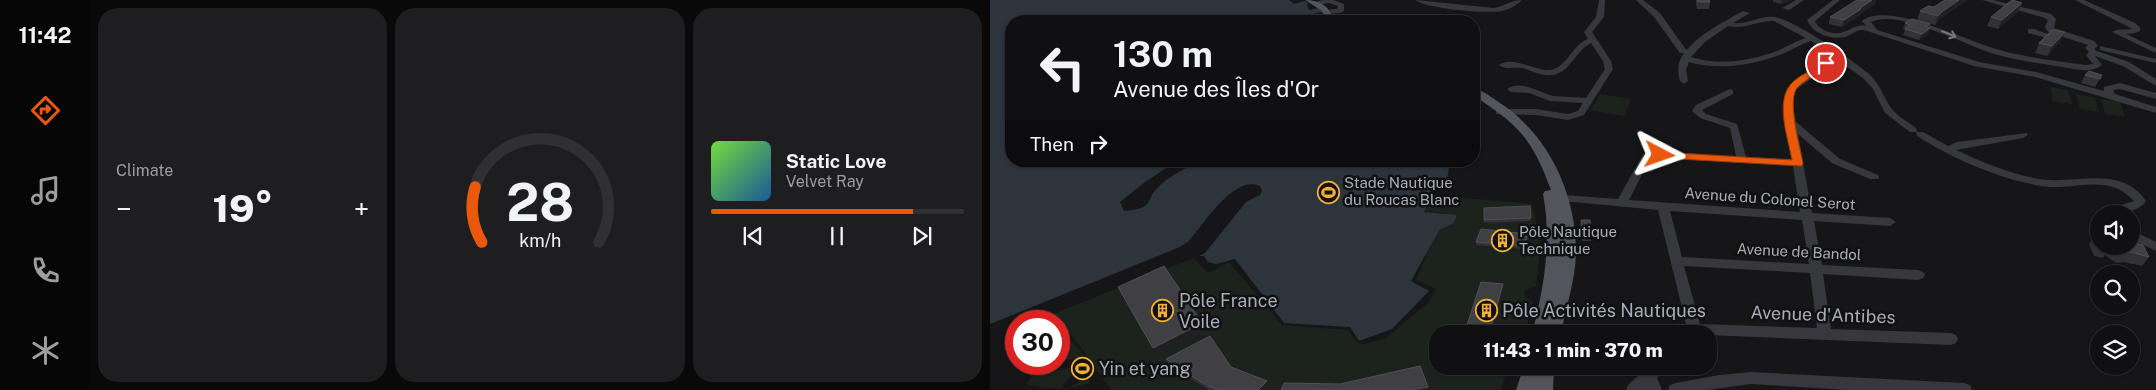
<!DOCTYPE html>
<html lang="en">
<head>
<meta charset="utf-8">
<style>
	:root { --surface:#101012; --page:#1e1e20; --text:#f1f3f6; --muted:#9c9d9f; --line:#303032; --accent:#ea580c }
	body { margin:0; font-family:"Public Sans",sans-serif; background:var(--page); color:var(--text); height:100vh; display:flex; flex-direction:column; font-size:19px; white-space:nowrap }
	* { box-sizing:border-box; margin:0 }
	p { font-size:16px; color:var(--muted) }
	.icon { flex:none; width:28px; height:28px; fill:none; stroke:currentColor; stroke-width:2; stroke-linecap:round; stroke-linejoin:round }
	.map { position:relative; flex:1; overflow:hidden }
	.details { display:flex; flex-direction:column; gap:8px; padding:8px; background:#09090a; width:900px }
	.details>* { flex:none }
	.banner { position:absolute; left:15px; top:15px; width:475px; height:152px; border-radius:20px; box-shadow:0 1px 4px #0004,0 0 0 1px var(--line); background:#101012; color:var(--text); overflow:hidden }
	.buttons { position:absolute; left:1100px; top:205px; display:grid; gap:10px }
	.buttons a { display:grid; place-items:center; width:50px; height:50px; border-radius:50%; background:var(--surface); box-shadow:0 1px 4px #0004,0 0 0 1px var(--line); font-size:25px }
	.speed { position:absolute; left:15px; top:310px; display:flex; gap:10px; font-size:25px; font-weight:700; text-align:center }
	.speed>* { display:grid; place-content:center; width:65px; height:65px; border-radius:50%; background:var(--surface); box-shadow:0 1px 4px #0004,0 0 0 1px var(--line); line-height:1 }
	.speed .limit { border:8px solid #d22; background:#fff; color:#111 }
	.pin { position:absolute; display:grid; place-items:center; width:42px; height:42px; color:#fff; margin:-21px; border:2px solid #fff; border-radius:50%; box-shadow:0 1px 5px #0007 }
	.me { position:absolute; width:55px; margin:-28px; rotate:94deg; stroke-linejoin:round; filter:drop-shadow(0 0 4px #0008) }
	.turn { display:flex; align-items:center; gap:18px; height:105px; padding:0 25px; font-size:22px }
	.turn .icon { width:65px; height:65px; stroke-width:2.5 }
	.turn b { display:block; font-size:35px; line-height:42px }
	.then { display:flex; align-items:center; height:48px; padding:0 25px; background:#0003; gap:10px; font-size:19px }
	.big { font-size:38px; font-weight:800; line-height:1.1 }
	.details .card { flex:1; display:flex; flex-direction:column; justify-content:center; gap:8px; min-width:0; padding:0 18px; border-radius:20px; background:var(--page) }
	.details .dial { align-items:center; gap:0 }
	.dial svg { height:130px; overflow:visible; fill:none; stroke:var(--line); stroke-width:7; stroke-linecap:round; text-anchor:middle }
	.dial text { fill:var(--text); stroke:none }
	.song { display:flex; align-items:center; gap:15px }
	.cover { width:60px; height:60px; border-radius:8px; background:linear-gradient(135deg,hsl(100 70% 55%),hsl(210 70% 35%)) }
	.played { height:5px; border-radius:2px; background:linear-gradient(90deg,var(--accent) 80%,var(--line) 80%) }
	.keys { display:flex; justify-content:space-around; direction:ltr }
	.heat { display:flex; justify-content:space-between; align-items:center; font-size:28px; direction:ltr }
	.details .tiles { flex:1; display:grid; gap:8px; grid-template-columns:repeat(3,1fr) }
	.trip { position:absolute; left:439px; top:325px; width:288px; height:50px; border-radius:20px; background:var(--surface); box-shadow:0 1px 4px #0004,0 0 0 1px var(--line); font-weight:800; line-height:50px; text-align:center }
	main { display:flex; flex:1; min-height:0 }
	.tab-bar { display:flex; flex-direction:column; width:90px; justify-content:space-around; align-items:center; background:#060607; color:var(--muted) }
	.tab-bar .icon { width:35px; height:35px }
	.tab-bar .active { color:var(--accent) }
	.tab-bar b { font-size:22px; color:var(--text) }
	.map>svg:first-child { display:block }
</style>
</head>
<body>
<main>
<nav class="tab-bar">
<b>11:42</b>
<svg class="icon active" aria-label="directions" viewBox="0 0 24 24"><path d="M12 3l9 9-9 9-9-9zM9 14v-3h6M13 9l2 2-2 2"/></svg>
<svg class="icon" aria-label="music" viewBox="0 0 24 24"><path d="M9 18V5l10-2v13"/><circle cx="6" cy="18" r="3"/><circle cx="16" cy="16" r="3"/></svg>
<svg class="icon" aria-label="phone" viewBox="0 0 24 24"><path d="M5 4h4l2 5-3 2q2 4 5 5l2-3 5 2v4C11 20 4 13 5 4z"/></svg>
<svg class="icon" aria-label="climate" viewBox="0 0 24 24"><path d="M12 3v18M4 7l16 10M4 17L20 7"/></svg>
</nav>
<section class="details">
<div class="tiles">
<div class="card"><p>Climate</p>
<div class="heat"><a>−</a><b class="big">19°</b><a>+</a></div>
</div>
<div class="card dial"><svg viewBox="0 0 100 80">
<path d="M14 69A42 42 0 1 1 86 69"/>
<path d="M14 69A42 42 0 0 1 10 35" stroke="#ea580c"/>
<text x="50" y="56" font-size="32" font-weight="700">28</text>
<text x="50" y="72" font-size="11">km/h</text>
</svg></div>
<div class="card">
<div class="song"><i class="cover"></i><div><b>Static Love</b><p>Velvet Ray</p></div></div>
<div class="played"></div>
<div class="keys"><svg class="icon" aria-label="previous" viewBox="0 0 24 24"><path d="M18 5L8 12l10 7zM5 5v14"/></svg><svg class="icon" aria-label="pause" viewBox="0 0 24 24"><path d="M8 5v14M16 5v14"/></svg><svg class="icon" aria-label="next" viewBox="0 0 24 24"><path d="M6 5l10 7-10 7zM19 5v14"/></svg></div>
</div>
</div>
</section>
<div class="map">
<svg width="1166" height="390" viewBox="0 0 1166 390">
	<rect width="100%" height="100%" fill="#161618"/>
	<g fill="#1c231d">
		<polygon points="1060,87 1078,90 1082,104 1063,101"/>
		<polygon points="610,94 641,99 634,116 601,110"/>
		<polygon points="1086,94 1105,98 1109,112 1090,109"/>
		<polygon points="1111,99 1130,102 1135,117 1115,114"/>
		<polygon points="442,195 542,204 551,245 546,286 534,291 534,295 543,303 535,334 448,334 448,366 518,366 511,390 121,390 104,366 95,379 85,378 87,371 80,367 90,359 104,365 82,336 69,327 69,321 59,321 53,318 204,258 218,273 239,262 292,325 358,330 369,345 395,339 439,302 446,289 426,280 455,213 435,211"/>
		<polygon points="78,337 95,357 69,361 69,340"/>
		<path d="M 79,369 L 83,373 L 72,386 L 75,389 L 98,378 L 101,383 C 79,390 59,390 36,384 L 46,372 Z"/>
	</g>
	<path fill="#2c353c" d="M 0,0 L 299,0 L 304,4 L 314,1 L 318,3 L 317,5 L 319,10 L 330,8 L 336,12 L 326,13 L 319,18 L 320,21 L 324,21 L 21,21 L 21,161 L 187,161 L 155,182 L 130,202 L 134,211 C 140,210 148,210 153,207 C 159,204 159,200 162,195 C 171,180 195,168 211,161 L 460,161 L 457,179 L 451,179 L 434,212 L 467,215 L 463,224 L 450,229 L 421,281 L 439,291 L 402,329 L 369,341 L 360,327 L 294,323 L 245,259 L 226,264 L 218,262 L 214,256 L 209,256 L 215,253 L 256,202 L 270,195 L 272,190 L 270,186 C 244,174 213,225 198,242 L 190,247 L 0,324 Z"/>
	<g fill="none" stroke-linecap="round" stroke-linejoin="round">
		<g fill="#37383d" fill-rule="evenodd">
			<polygon points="332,0 343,0 354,4 354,11 350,13 334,14 334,10 347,9 348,6 339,3 327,5 324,3"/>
			<path d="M 425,0 L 504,8 C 515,6 522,0 532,0 C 527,5 520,9 512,11 C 496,14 438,9 425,0 Z"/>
			<path d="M 609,0 L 615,0 L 614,17 L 602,32 L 621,61 L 623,69 L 594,115 L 578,120 L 546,115 L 506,114 L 506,110 L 509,109 L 546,109 L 578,114 L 588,111 L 593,103 L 560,101 L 539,93 L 521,92 L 517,89 C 530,79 550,93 563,96 C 574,97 585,97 596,98 L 615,69 L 613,61 L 601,43 C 583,52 580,78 555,75 C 546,74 540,70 532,68 C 524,67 515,70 509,65 C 522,55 545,71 559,70 C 577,69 582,44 598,39 L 594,32 L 606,17 Z"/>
			<polygon points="646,0 653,0 670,13 697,51 696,53 690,53 664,17"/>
			<polygon points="806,0 814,0 799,10 792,8"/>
			<path d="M 843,0 L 850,0 L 825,21 C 829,30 843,36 853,32 C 863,29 866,24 876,26 L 872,21 C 899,0 981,44 1013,51 C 1040,58 1068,61 1096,65 L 1103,64 L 1096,55 L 1099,52 L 1095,48 L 1098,45 L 1058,32 L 1055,27 L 1058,20 L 1055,18 L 992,0 L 1003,0 L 1061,14 L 1066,19 L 1064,28 L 1104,41 L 1108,46 L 1104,49 L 1107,51 L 1139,62 L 1166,79 L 1166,86 L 1133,66 L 1105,56 L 1112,65 C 1101,74 1085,69 1072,67 C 1050,63 1029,61 1008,55 C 978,47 908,8 881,22 L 887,30 L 989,62 L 1046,72 L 1114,91 L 1114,87 L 1130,83 L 1166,93 L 1166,99 L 1130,89 L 1123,90 L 1125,94 L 1166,107 L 1166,113 L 1045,77 L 984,66 L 874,30 C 866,29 862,35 855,37 C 841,40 823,34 817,20 Z"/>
			<polygon points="1085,0 1094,0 1145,23 1150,27 1150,31 1145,33 1136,34 1166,48 1166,53 1122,32 1126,30 1142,29 1139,27"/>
			<path d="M 753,11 L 760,13 L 743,23 C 758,25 770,15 785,17 C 804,20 863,60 879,74 C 892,86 893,98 902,109 C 908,117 919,122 926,128 L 927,132 L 933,132 L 958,146 L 967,142 L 1037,133 L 1038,135 L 1033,138 L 966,150 C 992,162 1020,174 1049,179 C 1086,185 1130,164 1156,201 C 1149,211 1133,214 1121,214 L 1124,207 L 1144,201 C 1122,177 1098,186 1069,187 C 1054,188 1038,183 1024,180 C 990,170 957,155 927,136 L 926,132 L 920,132 L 895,113 L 883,89 L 873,78 L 843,57 L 834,70 L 805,90 L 803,106 L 806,122 L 850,159 L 888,175 L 889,177 L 888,179 L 880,179 L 842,163 L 808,134 L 822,213 L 900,218 L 906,222 L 900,226 L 824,221 L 832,265 L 928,270 L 933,272 L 935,275 L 933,278 L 928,280 L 833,274 L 841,329 L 961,333 L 966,335 L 968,339 L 966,343 L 961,345 L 693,334 L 697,328 L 668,210 L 562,200 L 556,197 L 562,194 L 628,199 L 653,154 L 658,151 L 746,156 L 740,128 L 710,118 L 702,111 L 706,105 L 740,89 L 743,90 L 743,94 L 712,110 L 716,114 L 747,124 L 756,157 L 802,159 L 793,106 L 797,89 L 828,66 L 838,53 L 821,41 C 811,44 802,50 792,54 C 763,65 729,71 699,62 L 696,70 L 698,81 L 694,84 L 690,81 C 688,74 687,65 691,58 C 703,37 732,23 753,11 ZM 784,21 L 816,38 C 805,41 797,47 787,51 C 760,61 728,66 701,57 L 715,42 L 738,26 C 755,30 768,20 784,21 ZM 661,157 L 803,166 L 810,212 L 639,200 ZM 680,211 L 812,220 L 819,264 L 692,257 ZM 694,266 L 820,273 L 827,328 L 710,324 Z"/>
			<polygon points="1038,29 1044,29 1072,39 1068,41 1038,33"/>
			<polygon points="1110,46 1166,59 1166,63 1110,50"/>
			<polygon points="1141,230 1166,242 1166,251 1141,239"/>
			<polygon points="659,366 676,366 667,378 672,390 636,390 638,385"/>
			<polygon points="761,372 974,383 980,385 982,390 858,390 761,384 717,390 678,390 680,385 686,383 729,375"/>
		</g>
		<g fill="#53555c" fill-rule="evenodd">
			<path d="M 315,0 C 330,0 340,6 344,21 L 336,21 L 332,11 Z"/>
			<path d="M 484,88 C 492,90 500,96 507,101 C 557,132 586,192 586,251 C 586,279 576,306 571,334 L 542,334 C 554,287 562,242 553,194 L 555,191 L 561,190 L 559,185 C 541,137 526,123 484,96 Z"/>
			<polygon points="534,366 564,366 563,390 526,390"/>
		</g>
	</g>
	<g fill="#323236">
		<polygon points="706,0 719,0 720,2 719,9 707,9 706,3"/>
		<polygon points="783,0 803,0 791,4 783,2"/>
		<polygon points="867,0 886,0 885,4 870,14 869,16 852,27 839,24 840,17"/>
		<polygon points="1032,3 1028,12 1008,29 997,26 1001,17"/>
		<polygon points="938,6 950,19 945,25 927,20 930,11"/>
		<polygon points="915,23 938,27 940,28 938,34 929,40 913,35 915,30 913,29"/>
		<polygon points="1070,42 1057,56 1045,53 1049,43"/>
		<polygon points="1095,75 1112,75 1105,87 1091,83"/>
		<polygon points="540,206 541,221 494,223 494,220"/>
		<polygon points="591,220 601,235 601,241 592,241"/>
		<polygon points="1105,235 1109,236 1109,246 1141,246 1159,257 1152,266 1134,262 1126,263 1115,255 1113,258 1104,256 1099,244"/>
		<polygon points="538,237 535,249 486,245 486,242"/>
		<polygon points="176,359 241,367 280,388 277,390 219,390 180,365"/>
		<polygon points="484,366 492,366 491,369"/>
	</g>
	<g fill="#212124">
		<polygon points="792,0 803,0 791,4"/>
		<polygon points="882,0 886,0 885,4 870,14 869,16 852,27 854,20 870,8"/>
		<polygon points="969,0 978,0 950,19 945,25 948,16 953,11"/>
		<polygon points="1032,3 1028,12 1008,29 1012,20"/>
		<polygon points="940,24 938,29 940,28 938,34 929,40 932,34 936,27"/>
		<polygon points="1075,32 1070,42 1057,56 1062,46"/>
		<polygon points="538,234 538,237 535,249 534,246"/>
		<polygon points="513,284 514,290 501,334 499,334"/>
		<polygon points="212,323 215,329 167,355 163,348"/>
		<polygon points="277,381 280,388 277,390 268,390"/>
		<polygon points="438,387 439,390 422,390"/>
	</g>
	<g fill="#3f3f44" stroke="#4f5156">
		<polygon points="707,0 719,0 720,2 708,2"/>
		<polygon points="867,0 882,0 870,8 871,9 854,20 840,17"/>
		<polygon points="955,0 969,0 953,11 948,16 930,11 938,6 944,7"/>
		<polygon points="1022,0 1032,3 1012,20 1001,17"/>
		<polygon points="922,19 940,24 936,27 940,28 932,34 915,29 920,25 915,23"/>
		<polygon points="1062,30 1075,32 1062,46 1049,43"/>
		<polygon points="1099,71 1112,75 1110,79 1095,75"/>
		<polygon points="540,206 541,218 494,220 494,208"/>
		<polygon points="591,220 600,220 601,235 592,235"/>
		<polygon points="491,229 538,234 534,246 486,242"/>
		<polygon points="1105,235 1109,236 1109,243"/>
		<polygon points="1141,242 1153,245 1159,257 1141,252 1133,253 1122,246 1141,246"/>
		<polygon points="1110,246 1119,246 1120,249 1110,247"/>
		<polygon points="174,266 212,323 163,348 128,287"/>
		<polygon points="491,282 513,284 499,334 470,334 477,325"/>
		<polygon points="220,336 241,367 277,381 268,390 229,390 218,386 176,359"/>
		<polygon points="430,366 438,387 422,390 291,390 294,383 350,384"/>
	</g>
	<defs><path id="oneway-shaft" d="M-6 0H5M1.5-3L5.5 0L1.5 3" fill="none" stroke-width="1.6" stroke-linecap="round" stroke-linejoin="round" transform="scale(1.25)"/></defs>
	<use stroke="#757881" href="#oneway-shaft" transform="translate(959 34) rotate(23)"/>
	<path fill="#ea580c" stroke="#983908" d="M 833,62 L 840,63 C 831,74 818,77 808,87 C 796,98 810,147 813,163 L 812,166 L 670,158 L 665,155 L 670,152 L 802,160 C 798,138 785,102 801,84 C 809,75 823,70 833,62 Z"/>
	<defs>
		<symbol id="stadium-ring" viewBox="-11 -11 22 22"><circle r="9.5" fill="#111113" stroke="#f2b134" stroke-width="1.5"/><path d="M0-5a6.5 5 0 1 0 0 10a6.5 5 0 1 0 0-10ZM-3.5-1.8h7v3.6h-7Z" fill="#f2b134"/></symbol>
		<symbol id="building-ring" viewBox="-11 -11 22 22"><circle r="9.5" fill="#111113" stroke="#f2b134" stroke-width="1.5"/><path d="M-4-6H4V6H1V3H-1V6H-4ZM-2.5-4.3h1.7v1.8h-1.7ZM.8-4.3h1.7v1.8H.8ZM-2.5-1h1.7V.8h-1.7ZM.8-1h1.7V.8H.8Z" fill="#f2b134"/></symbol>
	</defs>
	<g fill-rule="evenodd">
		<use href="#stadium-ring" x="326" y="180" width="25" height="25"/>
		<use href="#building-ring" x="500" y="228" width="25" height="25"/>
		<use href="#building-ring" x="160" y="298" width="25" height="25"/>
		<use href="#building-ring" x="484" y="298" width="25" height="25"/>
		<use href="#stadium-ring" x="80" y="356" width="25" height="25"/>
	</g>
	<g text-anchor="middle" stroke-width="5" stroke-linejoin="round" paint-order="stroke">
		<g font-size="15" fill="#a8adb8" stroke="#111113" text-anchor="start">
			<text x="354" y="188">Stade Nautique<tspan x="354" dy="17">du Roucas Blanc</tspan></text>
			<text x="529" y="237">Pôle Nautique<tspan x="529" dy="17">Technique</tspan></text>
		</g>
		<g font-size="15" fill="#a8adb8" stroke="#111113">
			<text transform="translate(780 199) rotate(4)" y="5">Avenue du Colonel Serot</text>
			<text transform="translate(809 252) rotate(3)" y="5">Avenue de Bandol</text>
		</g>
		<g font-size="18" fill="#a8adb8" stroke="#111113" text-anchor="start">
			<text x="189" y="307">Pôle France<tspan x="189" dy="21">Voile</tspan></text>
			<text x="512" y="317">Pôle Activités Nautiques</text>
			<text x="109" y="375">Yin et yang</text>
		</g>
		<g font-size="18" fill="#a8adb8" stroke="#111113">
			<text transform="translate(833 315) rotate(2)" y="6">Avenue d'Antibes</text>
		</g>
	</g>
</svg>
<div class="buttons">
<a><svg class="icon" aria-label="sound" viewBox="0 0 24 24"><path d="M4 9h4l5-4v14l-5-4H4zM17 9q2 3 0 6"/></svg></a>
<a><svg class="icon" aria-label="search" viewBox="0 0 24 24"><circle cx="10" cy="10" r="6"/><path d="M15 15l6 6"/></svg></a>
<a><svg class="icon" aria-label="layers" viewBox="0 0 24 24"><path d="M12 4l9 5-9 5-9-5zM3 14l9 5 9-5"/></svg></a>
</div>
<div class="speed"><div class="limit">30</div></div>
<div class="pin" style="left:836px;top:63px;background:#d93025"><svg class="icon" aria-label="arrive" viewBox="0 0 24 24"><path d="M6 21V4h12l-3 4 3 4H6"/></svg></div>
<svg class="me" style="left:670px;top:155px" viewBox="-20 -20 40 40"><path d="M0-17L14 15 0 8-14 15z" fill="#ea580c" stroke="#fff" stroke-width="4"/></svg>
<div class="trip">11:43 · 1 min · 370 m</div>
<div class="banner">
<div class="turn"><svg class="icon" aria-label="left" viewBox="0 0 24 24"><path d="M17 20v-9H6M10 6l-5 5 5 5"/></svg><div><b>130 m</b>Avenue des Îles d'Or</div></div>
<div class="then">Then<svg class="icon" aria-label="right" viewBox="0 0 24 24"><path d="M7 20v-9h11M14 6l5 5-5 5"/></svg></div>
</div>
</div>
</main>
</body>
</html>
